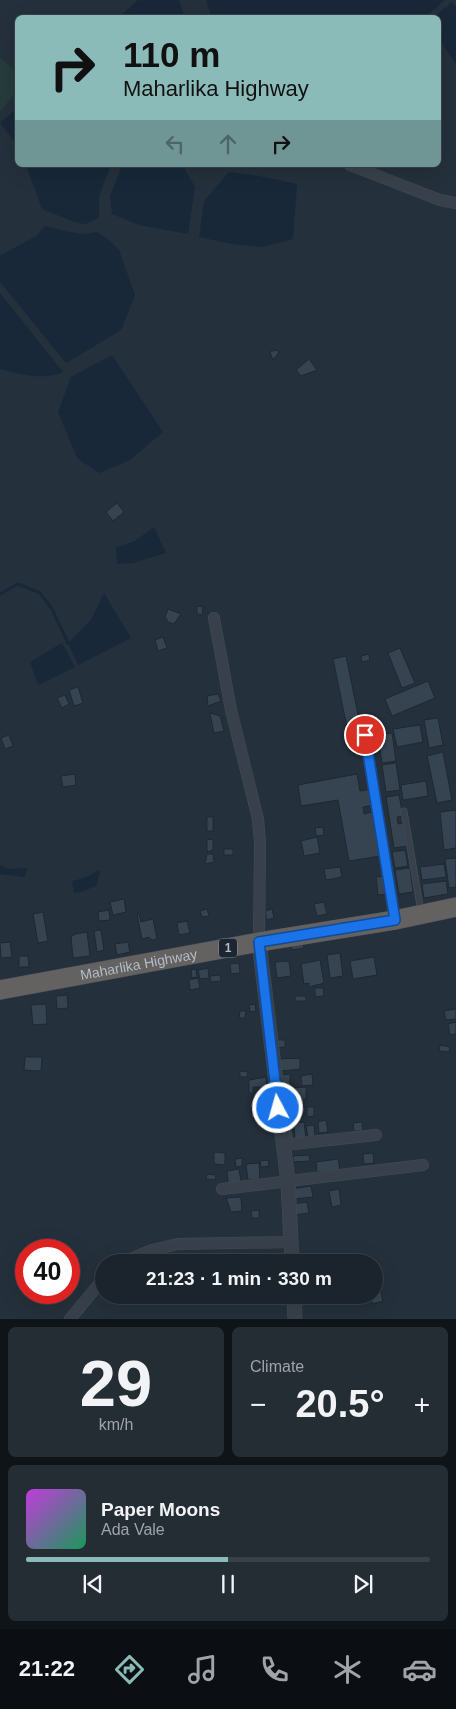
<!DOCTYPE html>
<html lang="en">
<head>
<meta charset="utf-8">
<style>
	:root { --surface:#1b242c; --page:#242c34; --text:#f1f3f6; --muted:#a0a4a9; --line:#394148; --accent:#8bbbb9 }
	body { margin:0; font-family:Arial,sans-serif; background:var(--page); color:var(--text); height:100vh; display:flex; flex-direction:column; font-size:19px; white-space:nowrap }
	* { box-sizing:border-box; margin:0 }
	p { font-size:16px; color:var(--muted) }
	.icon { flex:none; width:28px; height:28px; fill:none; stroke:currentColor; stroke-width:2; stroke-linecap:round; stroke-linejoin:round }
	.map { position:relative; height:1319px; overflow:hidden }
	.panel { display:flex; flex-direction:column; gap:8px; padding:8px; background:#0f1418; flex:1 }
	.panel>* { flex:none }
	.top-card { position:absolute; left:15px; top:15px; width:426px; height:152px; border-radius:8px; box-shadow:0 5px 20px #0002,0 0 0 1px var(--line); background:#8bbbb9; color:#111; overflow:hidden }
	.speed { position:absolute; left:15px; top:1239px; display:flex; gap:10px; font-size:25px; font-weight:700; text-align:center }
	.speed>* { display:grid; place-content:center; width:65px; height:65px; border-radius:50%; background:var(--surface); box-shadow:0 5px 20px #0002,0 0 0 1px var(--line); line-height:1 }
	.speed .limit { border:8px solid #d22; background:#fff; color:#111 }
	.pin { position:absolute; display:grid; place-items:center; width:42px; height:42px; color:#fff; margin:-21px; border:2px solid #fff; border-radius:50%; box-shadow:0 1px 5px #0007 }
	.me { position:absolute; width:55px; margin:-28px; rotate:354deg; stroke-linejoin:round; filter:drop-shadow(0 0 4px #0008) }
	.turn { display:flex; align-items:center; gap:18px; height:105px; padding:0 25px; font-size:22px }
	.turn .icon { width:65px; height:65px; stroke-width:2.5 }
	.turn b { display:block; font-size:35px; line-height:42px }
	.lanes { display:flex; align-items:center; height:48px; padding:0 25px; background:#0003; justify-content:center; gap:25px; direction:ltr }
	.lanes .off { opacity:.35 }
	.big { font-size:38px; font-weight:700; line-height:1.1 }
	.panel .card { flex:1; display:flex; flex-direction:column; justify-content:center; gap:8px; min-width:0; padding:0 18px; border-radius:8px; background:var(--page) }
	.panel .dial { align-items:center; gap:0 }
	.dial b { font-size:65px; line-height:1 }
	.song { display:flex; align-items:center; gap:15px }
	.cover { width:60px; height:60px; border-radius:8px; background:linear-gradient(135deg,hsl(290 70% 55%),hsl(150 70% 35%)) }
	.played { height:5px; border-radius:2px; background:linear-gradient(90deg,var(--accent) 50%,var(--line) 50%) }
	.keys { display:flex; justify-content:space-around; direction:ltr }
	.heat { display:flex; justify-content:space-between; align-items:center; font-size:28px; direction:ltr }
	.panel .tiles { flex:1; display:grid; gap:8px; grid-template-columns:1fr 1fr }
	.card:last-child { grid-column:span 2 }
	.trip { position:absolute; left:95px; top:1254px; width:288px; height:50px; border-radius:25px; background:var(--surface); box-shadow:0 5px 20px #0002,0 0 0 1px var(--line); font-weight:700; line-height:50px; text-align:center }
	.menu { display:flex; height:80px; justify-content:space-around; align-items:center; background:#0b0e12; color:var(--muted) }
	.menu .icon { width:35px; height:35px }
	.menu .current { color:var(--accent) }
	.menu b { font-size:22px; color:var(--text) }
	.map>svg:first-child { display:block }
</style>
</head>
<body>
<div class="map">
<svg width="456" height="1319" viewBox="0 0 456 1319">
	<rect width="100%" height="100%" fill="#24303b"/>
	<polygon fill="#263b3c" points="0,57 18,74 17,90 0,112"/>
	<g fill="#182838">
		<polygon points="138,0 179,0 185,17 119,17"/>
		<polygon points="209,0 445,0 424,18 212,17 206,1"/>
		<polygon points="452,2 456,7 456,64 439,39 439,18 434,17"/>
		<polygon points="17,108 17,145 0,123"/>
		<polygon points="26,165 111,165 99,196 99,217 86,224 77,223 42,209"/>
		<polygon points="122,166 184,168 195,187 188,234 139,225 112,214 110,196"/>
		<polygon points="229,172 259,176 297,184 293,239 262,247 233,244 199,237 204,201"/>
		<polygon points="45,226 69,232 83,234 97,232 109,240 119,250 135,295 121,330 66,363 0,282 0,256 36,236"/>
		<path d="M 0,293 L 63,372 C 44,381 19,374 0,369 Z"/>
		<polygon points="112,355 163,432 130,460 99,473 77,458 58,412 71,377"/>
		<polygon points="154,527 166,553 133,563 117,564 116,548 135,541"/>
		<polygon points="104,593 131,638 78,665 68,643 91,620"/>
		<polygon points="62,643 75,667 38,685 30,662"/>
		<polygon points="0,865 8,869 27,868 25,877 0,874"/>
		<polygon points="100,870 97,885 84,891 74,893 72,881 84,878"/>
	</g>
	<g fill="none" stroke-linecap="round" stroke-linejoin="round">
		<polyline stroke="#182838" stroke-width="3" points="0,594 18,584 40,593 52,609 68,643"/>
	</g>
	<g fill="#364452" stroke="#1f2832">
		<polygon points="276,350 279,352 273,360 270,352"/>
		<polygon points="309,359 317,370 301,376 296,370"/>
		<polygon points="117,503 124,512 113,521 106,512"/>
		<polygon points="197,606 203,607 202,615 197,614"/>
		<polygon points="168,609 181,614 174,624 168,622 165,617"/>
		<polygon points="163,637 167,648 158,651 155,640"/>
		<polygon points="400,648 415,683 402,688 388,653"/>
		<polygon points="369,654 370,660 362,662 361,656"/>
		<polygon points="346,656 362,734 349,737 333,659"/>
		<polygon points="428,681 435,698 392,716 385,699"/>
		<polygon points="78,687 83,703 74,706 69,690"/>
		<polygon points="218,694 221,701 208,706 207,696"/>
		<polygon points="65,695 69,704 62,708 57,698"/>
		<polygon points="210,713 220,716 224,731 214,733"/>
		<polygon points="438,718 443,745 429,748 424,720"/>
		<polygon points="420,725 423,742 397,747 393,729"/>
		<polygon points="392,733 396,761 382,763 378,735"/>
		<polygon points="9,735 13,746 5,749 1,738"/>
		<polygon points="443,752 452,800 437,803 427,756"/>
		<polygon points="396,763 400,790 386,792 382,765"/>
		<polygon points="75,774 76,785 63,787 61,776"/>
		<polygon points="357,774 360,791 372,789 374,805 363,807 364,814 372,812 380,856 349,861 338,800 301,806 298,785"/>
		<polygon points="426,781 428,796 403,800 401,785"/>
		<polygon points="399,795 403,816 397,817 398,824 403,823 407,846 394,848 386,797"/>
		<polygon points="456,810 456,848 444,850 440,812"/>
		<rect x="207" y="817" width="6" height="14"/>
		<polygon points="323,827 324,835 316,836 315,828"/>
		<polygon points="317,837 320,853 304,856 301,841"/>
		<polygon points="207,839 213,840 213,850 207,852"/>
		<rect x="224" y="849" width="9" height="6"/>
		<polygon points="405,850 408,866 395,868 392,852"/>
		<polygon points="207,854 213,854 214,862 205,864"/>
		<polygon points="456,858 456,887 449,888 445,859"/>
		<polygon points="444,864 446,877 422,880 420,867"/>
		<polygon points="340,867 342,877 326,880 324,869"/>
		<polygon points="410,868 413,892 399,894 395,870"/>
		<polygon points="385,876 387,894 378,895 376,877"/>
		<polygon points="446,881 448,894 424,898 422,884"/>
		<polygon points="124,899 126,912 113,915 110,902"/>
		<polygon points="324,902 327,914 317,916 314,904"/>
		<polygon points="207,909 209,916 202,917 200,911"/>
		<polygon points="272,909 274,918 267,920 265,911"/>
		<polygon points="109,910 110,920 99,921 98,912"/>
		<polygon points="43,912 48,941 38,943 33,914"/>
		<polygon points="137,914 139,914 141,922 153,919 157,939 152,940 149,937 142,939"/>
		<polygon points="187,921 190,933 179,935 177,923"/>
		<polygon points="101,930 104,950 97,952 94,931"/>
		<polygon points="87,932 90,956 73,958 71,936 76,934"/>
		<polygon points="303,940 304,948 292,950 291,942"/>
		<polygon points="10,942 12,957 1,958 0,943"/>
		<polygon points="128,942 130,952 117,955 115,944"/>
		<polygon points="340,953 343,976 330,978 327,955"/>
		<polygon points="19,956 28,956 29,967 19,967"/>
		<polygon points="374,957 377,975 353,979 350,961"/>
		<polygon points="320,960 324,983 309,987 309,983 304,984 301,964"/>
		<polygon points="289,961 291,976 277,978 275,962"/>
		<polygon points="239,963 240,973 231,974 230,964"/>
		<polygon points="208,968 209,978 200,979 198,970"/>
		<polygon points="196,969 197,977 192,978 191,970"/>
		<polygon points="220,975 221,981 211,982 210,976"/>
		<polygon points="198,978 200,988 190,990 189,980"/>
		<polygon points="315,988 323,988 324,996 315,997"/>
		<polygon points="67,995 68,1008 57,1009 56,996"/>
		<rect x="295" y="996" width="11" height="5"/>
		<polygon points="46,1004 47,1024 33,1025 31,1005"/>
		<polygon points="255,1004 256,1011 250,1012 249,1005"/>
		<polygon points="456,1009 456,1019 446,1020 444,1011"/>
		<polygon points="240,1011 246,1011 245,1018 239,1018"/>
		<polygon points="456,1022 456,1034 450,1035 448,1024"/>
		<polygon points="275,1040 285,1040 285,1047 275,1048"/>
		<polygon points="440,1045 450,1047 449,1052 439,1051"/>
		<polygon points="25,1057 42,1057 41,1071 24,1070"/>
		<polygon points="300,1058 300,1069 281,1071 280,1059"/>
		<polygon points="240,1071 248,1072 247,1077 240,1077"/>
		<polygon points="290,1074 290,1085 280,1085 279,1075"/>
		<polygon points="312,1074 313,1085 302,1086 301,1076"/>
		<polygon points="266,1077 267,1087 253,1087 253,1093 249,1093 249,1080"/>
		<polygon points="306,1087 306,1099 281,1100 280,1089"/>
		<polygon points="307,1107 314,1107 314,1116 307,1117"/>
		<polygon points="282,1109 290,1109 292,1120 283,1121"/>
		<rect x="252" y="1111" width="10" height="7"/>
		<polygon points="326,1120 328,1132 319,1133 318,1122"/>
		<polygon points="304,1122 306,1139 295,1140 294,1123"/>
		<polygon points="362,1122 363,1131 354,1131 353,1123"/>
		<polygon points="314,1125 315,1136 308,1137 306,1126"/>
		<polygon points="292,1127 294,1140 284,1142 282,1128"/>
		<polygon points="214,1152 225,1153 225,1165 214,1164"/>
		<polygon points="373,1153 374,1163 364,1164 363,1154"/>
		<polygon points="309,1155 310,1161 293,1162 293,1156"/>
		<polygon points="242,1158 242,1166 236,1167 235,1159"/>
		<polygon points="338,1159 340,1170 317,1172 316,1162"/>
		<polygon points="268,1160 269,1166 261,1167 260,1161"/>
		<polygon points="259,1163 260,1179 248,1180 246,1164"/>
		<polygon points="239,1169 241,1182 228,1183 227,1171"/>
		<polygon points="207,1174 216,1175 215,1180 206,1179"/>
		<polygon points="311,1186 313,1197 293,1199 292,1189"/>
		<polygon points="339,1189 341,1205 332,1207 329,1191"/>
		<polygon points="241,1197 242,1211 231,1212 226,1198"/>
		<polygon points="307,1202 309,1213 295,1215 293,1204"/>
		<polygon points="259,1210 259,1218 252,1218 251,1211"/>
		<polygon points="380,1289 383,1301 372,1304 371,1295 374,1295 374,1291"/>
	</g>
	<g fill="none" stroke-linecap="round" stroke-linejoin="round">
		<defs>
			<polyline id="service" points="404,811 421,912"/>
			<g id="minor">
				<polyline points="350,165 440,200 456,203"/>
				<polyline points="214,618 231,710 258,819 260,843 259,942"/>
				<polyline points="365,735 395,920"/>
				<polyline points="283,1145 376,1135"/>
				<polyline points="222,1189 423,1165"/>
				<polyline points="123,1262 152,1250 178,1244 291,1242"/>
				<polyline points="70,1319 104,1278"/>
			</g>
			<g id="tertiary">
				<polyline points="259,942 288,1182 292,1262"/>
				<polyline points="294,1295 295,1319"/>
			</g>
			<g id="trunk">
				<path id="s1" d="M 0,990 L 259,942 L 395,920 L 456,907"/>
			</g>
		</defs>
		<use href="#service" stroke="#444d57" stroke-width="7"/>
		<use href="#minor" stroke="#444d57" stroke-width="12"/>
		<use href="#tertiary" stroke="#444d57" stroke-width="15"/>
		<use href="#trunk" stroke="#434c56" stroke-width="20"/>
		<use href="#service" stroke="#38414b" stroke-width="5.5"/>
		<use href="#minor" stroke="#38414b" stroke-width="11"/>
		<use href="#tertiary" stroke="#38414b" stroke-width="14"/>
		<use href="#trunk" stroke="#646260" stroke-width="19"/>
	</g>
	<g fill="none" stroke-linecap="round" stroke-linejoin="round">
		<defs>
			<polyline id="route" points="278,1108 259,942 395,920 365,735"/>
		</defs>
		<use href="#route" stroke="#114b97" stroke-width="12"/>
		<use href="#route" stroke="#1a73e8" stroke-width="9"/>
	</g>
	<g text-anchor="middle" stroke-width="5" stroke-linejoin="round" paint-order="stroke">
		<rect fill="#1d2630" stroke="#868f9a" stroke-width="1" x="219" y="938.5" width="18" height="19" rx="4"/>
		<g font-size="12" font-weight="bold" fill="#b3bcc7">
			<text x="228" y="952">1</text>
		</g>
		<g font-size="14" fill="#b3bcc7" stroke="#1d2630">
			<text dy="5" stroke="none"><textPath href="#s1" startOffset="141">Maharlika Highway</textPath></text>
		</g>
	</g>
</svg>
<div class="speed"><div class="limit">40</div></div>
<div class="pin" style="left:365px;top:735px;background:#d93025"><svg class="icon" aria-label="arrive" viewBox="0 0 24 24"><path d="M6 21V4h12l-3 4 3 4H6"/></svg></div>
<svg class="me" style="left:278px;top:1108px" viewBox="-20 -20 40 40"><circle r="17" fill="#1a73e8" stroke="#fff" stroke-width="3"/><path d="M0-11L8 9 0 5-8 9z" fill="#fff"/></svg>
<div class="trip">21:23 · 1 min · 330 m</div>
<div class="top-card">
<div class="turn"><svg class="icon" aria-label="right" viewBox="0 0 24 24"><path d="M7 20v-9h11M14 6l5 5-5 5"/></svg><div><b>110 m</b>Maharlika Highway</div></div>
<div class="lanes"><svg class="icon off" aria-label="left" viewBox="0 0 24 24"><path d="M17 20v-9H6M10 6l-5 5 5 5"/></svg><svg class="icon off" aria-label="ahead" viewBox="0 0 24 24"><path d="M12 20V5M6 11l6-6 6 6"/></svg><svg class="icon" aria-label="right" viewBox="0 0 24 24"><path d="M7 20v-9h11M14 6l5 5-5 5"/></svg></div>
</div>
</div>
<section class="panel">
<div class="tiles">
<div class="card dial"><b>29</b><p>km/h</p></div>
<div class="card"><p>Climate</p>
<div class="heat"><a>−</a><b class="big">20.5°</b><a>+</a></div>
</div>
<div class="card">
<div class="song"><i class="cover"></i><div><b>Paper Moons</b><p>Ada Vale</p></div></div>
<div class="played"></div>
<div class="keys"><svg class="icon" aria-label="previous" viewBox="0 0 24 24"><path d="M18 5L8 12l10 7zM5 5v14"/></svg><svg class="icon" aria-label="pause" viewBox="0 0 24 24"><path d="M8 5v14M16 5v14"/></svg><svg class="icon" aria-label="next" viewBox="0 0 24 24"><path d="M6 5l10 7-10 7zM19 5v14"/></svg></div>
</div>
</div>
</section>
<nav class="menu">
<b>21:22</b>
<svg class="icon current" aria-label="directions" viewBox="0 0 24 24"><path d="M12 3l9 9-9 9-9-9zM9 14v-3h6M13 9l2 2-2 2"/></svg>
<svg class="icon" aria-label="music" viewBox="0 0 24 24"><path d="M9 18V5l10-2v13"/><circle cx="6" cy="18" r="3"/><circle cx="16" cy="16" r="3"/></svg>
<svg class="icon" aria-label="phone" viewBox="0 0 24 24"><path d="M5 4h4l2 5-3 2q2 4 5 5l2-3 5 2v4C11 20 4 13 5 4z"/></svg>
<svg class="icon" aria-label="climate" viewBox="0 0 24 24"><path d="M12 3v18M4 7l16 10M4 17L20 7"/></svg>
<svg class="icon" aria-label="car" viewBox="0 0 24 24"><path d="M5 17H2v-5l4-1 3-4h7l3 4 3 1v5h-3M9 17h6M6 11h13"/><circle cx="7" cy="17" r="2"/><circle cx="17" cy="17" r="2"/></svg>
</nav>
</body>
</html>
